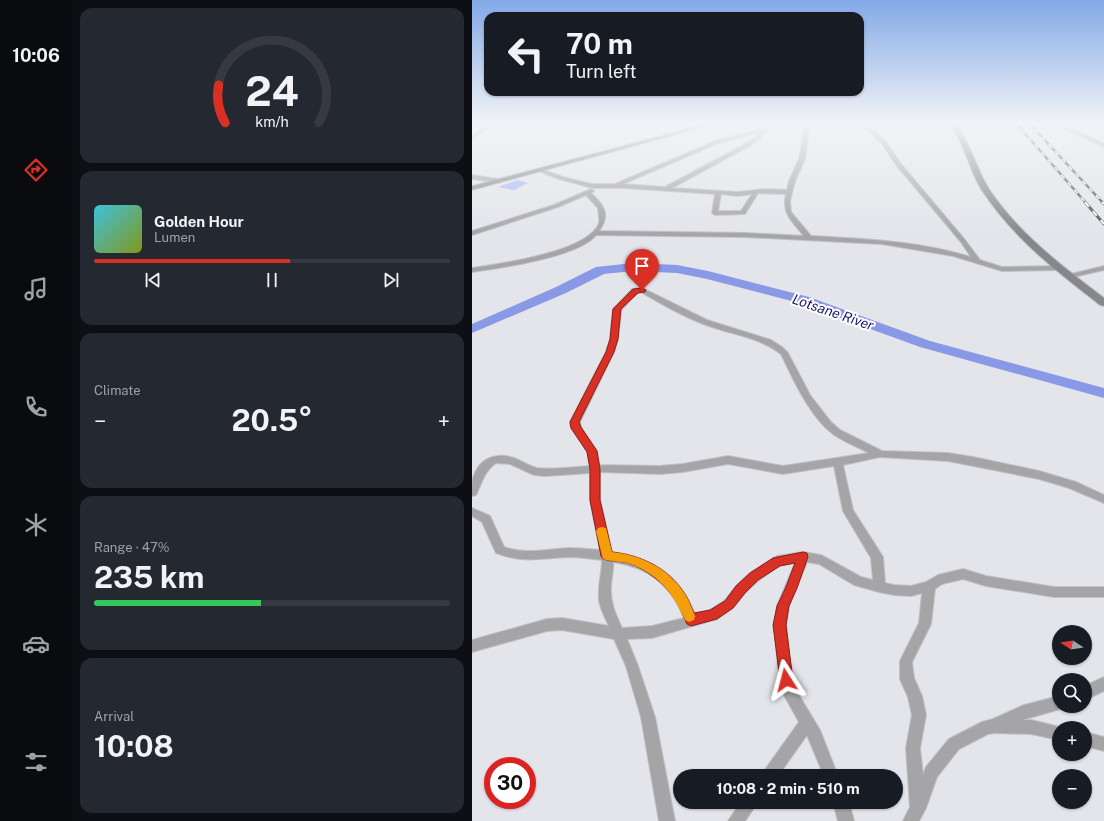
<!DOCTYPE html>
<html lang="en">
<head>
<meta charset="utf-8">
<style>
	:root { --surface:#171b24; --page:#242831; --text:#f1f3f6; --muted:#9ea1a6; --line:#363941; --accent:#d93025 }
	body { margin:0; font-family:"Public Sans",sans-serif; background:var(--page); color:var(--text); height:100vh; display:flex; flex-direction:column; font-size:15px; white-space:nowrap }
	* { box-sizing:border-box; margin:0 }
	p { font-size:13px; color:var(--muted) }
	.icon { flex:none; width:22px; height:22px; fill:none; stroke:currentColor; stroke-width:2; stroke-linecap:round; stroke-linejoin:round }
	.map { position:relative; flex:1; overflow:hidden }
	.panel { display:flex; flex-direction:column; gap:8px; padding:8px; background:#0d0f14; width:400px }
	.panel>* { flex:none }
	.banner { position:absolute; left:12px; top:12px; width:380px; height:84px; border-radius:12px; box-shadow:0 1px 3px #0004; background:#171b24; color:var(--text); overflow:hidden }
	.needle { width:26px; rotate:282deg }
	.buttons { position:absolute; left:580px; top:625px; display:grid; gap:8px }
	.buttons a { display:grid; place-items:center; width:40px; height:40px; border-radius:50%; background:var(--surface); box-shadow:0 1px 3px #0004; font-size:20px }
	.speed { position:absolute; left:12px; top:757px; display:flex; gap:8px; font-size:20px; font-weight:700; text-align:center }
	.speed>* { display:grid; place-content:center; width:52px; height:52px; border-radius:50%; background:var(--surface); box-shadow:0 1px 3px #0004; line-height:1 }
	.speed .limit { border:6px solid #d22; background:#fff; color:#111 }
	.pin { position:absolute; display:grid; place-items:center; width:34px; height:34px; color:#fff; margin:-41px -17px; border-radius:50% 50% 50% 0; rotate:-45deg; box-shadow:0 0 4px #0007 }
	.pin .icon { rotate:45deg }
	.me { position:absolute; width:44px; margin:-22px; rotate:351deg; stroke-linejoin:round; filter:drop-shadow(0 0 3px #0008) }
	.turn { display:flex; align-items:center; gap:14px; height:84px; padding:0 16px; font-size:18px }
	.turn .icon { width:52px; height:52px; stroke-width:2.5 }
	.turn b { display:block; font-size:28px; line-height:34px }
	.big { font-size:30px; font-weight:700; line-height:1.1 }
	.panel .tile { flex:1; display:flex; flex-direction:column; justify-content:center; gap:6px; min-width:0; padding:0 14px; border-radius:12px; background:var(--page) }
	.panel .dial { align-items:center; gap:0 }
	.dial svg { height:104px; overflow:visible; fill:none; stroke:var(--line); stroke-width:7; stroke-linecap:round; text-anchor:middle }
	.dial text { fill:var(--text); stroke:none }
	.song { display:flex; align-items:center; gap:12px }
	.cover { width:48px; height:48px; border-radius:6px; background:linear-gradient(135deg,hsl(190 70% 55%),hsl(70 70% 35%)) }
	.played { height:4px; border-radius:2px; background:linear-gradient(90deg,var(--accent) 55%,var(--line) 55%) }
	.keys { display:flex; justify-content:space-around; direction:ltr }
	.heat { display:flex; justify-content:space-between; align-items:center; font-size:22px; direction:ltr }
	.charge { height:6px; border-radius:3px; background:linear-gradient(90deg,#34c759 47%,var(--line) 0) }
	.trip { position:absolute; left:201px; top:769px; width:230px; height:40px; border-radius:20px; background:var(--surface); box-shadow:0 1px 3px #0004; font-weight:700; line-height:40px; text-align:center }
	main { display:flex; flex:1; min-height:0 }
	.tab-bar { display:flex; flex-direction:column; width:72px; justify-content:space-around; align-items:center; background:#090b0e; color:var(--muted) }
	.tab-bar .icon { width:28px; height:28px }
	.tab-bar .active { color:var(--accent) }
	.tab-bar b { font-size:18px; color:var(--text) }
	.map>svg:first-child { display:block }
</style>
</head>
<body>
<main>
<nav class="tab-bar">
<b>10:06</b>
<svg class="icon active" aria-label="directions" viewBox="0 0 24 24"><path d="M12 3l9 9-9 9-9-9zM9 14v-3h6M13 9l2 2-2 2"/></svg>
<svg class="icon" aria-label="music" viewBox="0 0 24 24"><path d="M9 18V5l10-2v13"/><circle cx="6" cy="18" r="3"/><circle cx="16" cy="16" r="3"/></svg>
<svg class="icon" aria-label="phone" viewBox="0 0 24 24"><path d="M5 4h4l2 5-3 2q2 4 5 5l2-3 5 2v4C11 20 4 13 5 4z"/></svg>
<svg class="icon" aria-label="climate" viewBox="0 0 24 24"><path d="M12 3v18M4 7l16 10M4 17L20 7"/></svg>
<svg class="icon" aria-label="car" viewBox="0 0 24 24"><path d="M5 17H2v-5l4-1 3-4h7l3 4 3 1v5h-3M9 17h6M6 11h13"/><circle cx="7" cy="17" r="2"/><circle cx="17" cy="17" r="2"/></svg>
<svg class="icon" aria-label="filters" viewBox="0 0 24 24"><path d="M4 7h16M4 17h16"/><circle cx="9" cy="7" r="2"/><circle cx="15" cy="17" r="2"/></svg>
</nav>
<section class="panel">
<div class="tile dial"><svg viewBox="0 0 100 80">
<path d="M14 69A42 42 0 1 1 86 69"/>
<path d="M14 69A42 42 0 0 1 9 40" stroke="#d93025"/>
<text x="50" y="56" font-size="32" font-weight="700">24</text>
<text x="50" y="72" font-size="11">km/h</text>
</svg></div>
<div class="tile">
<div class="song"><i class="cover"></i><div><b>Golden Hour</b><p>Lumen</p></div></div>
<div class="played"></div>
<div class="keys"><svg class="icon" aria-label="previous" viewBox="0 0 24 24"><path d="M18 5L8 12l10 7zM5 5v14"/></svg><svg class="icon" aria-label="pause" viewBox="0 0 24 24"><path d="M8 5v14M16 5v14"/></svg><svg class="icon" aria-label="next" viewBox="0 0 24 24"><path d="M6 5l10 7-10 7zM19 5v14"/></svg></div>
</div>
<div class="tile"><p>Climate</p>
<div class="heat"><a>−</a><b class="big">20.5°</b><a>+</a></div>
</div>
<div class="tile"><p>Range · 47%</p><b class="big">235 km</b><div class="charge"></div></div>
<div class="tile"><p>Arrival</p><b class="big">10:08</b></div>
</section>
<div class="map">
<svg width="632" height="821" viewBox="0 0 632 821">
	<rect width="100%" height="100%" fill="#e3e5ea"/>
	<polygon fill="#a7b6f8" points="46,180 56,183 42,190 26,187"/>
	<g fill="none" stroke-linecap="round" stroke-linejoin="round">
		<polygon fill="#8999e6" fill-rule="evenodd" points="161,263 205,265 236,271 337,297 458,341 632,388 632,398 448,347 327,303 235,279 205,273 161,271 132,274 94,293 0,333 0,324 84,287 124,267"/>
		<defs>
			<g id="street">
				<polygon points="218,122 216,123 171,125 23,125 0,139 0,136 17,125 0,125 0,123"/>
				<path d="M 316,122 L 321,122 L 298,129 L 281,144 L 200,188 L 266,192 L 292,189 L 315,190 L 317,181 L 327,159 L 334,122 L 338,122 L 333,159 L 323,181 L 318,201 L 319,212 L 339,236 C 393,239 447,241 499,257 L 489,242 L 425,166 L 410,144 L 398,132 L 383,123 L 383,122 L 387,122 L 402,130 L 414,142 L 429,164 L 493,240 L 508,260 L 530,267 L 587,266 L 590,268 L 587,270 L 530,271 L 481,256 L 410,244 L 274,237 L 124,235 C 107,257 28,268 0,272 L 0,268 C 27,264 117,252 127,223 C 128,219 126,212 126,208 L 114,195 L 86,207 L 0,235 L 0,231 L 82,205 L 119,189 L 122,191 L 119,193 C 132,205 139,215 127,231 L 274,233 L 332,236 C 321,222 309,214 314,194 L 286,193 L 273,214 L 243,215 L 240,213 L 243,194 L 152,188 L 120,188 L 87,179 L 64,170 L 69,169 L 91,177 L 120,184 L 143,184 L 243,141 ZM 291,131 L 277,142 L 193,187 L 151,184 L 247,143 ZM 249,194 L 266,196 L 280,194 L 269,211 L 246,211 Z"/>
				<polygon points="508,122 479,125 477,124 494,122"/>
				<polygon points="570,122 575,122 608,132 632,144 632,147 604,134"/>
				<polygon points="0,175 27,179 30,181 27,183 0,179"/>
				<polygon points="632,266 632,270 597,278 594,276 595,275"/>
				<path d="M 170,288 L 235,320 L 299,340 L 310,347 L 316,353 L 338,395 L 359,422 L 368,430 L 410,451 L 476,453 L 501,457 L 567,471 L 604,482 L 632,495 L 632,503 L 597,488 L 567,479 L 476,461 L 408,457 L 371,465 L 381,510 L 411,557 L 413,583 L 422,585 L 439,586 L 454,582 L 466,575 L 491,569 L 514,576 L 582,587 L 632,587 L 632,597 L 582,597 L 514,586 L 491,579 L 470,584 L 463,589 L 459,624 L 440,662 L 442,678 L 450,696 L 454,715 L 448,748 L 451,775 L 454,767 L 477,739 L 510,722 L 521,719 L 552,705 L 587,696 L 587,706 L 593,706 L 592,708 L 550,720 L 559,720 L 592,728 L 587,728 L 587,740 L 559,734 L 523,733 L 516,734 L 487,749 L 465,777 L 454,808 L 447,821 L 431,821 L 438,807 L 434,748 L 440,715 L 436,697 L 428,679 L 428,661 L 447,623 L 450,593 L 439,596 L 422,595 L 407,592 L 382,585 L 347,564 L 335,562 L 317,606 L 314,625 L 318,666 L 325,692 L 348,730 L 366,776 L 352,776 L 335,735 L 306,776 L 290,776 L 292,771 L 327,722 L 312,695 L 306,666 L 302,625 L 305,606 L 323,563 L 308,565 L 286,581 L 273,593 L 261,608 L 245,619 L 180,638 L 155,639 L 166,666 L 183,717 L 203,821 L 187,821 L 169,717 L 154,666 L 142,639 L 90,630 L 75,631 L 0,652 L 0,640 L 75,619 L 90,618 L 137,626 C 134,620 130,612 128,605 C 124,591 130,575 130,560 C 119,559 109,557 98,557 C 69,558 53,564 24,553 L 10,522 L 0,516 L 0,508 L 18,516 L 32,547 C 54,555 75,549 97,548 C 107,548 118,549 128,550 L 118,500 L 118,473 L 73,476 L 62,475 L 38,464 L 24,463 C 12,471 10,483 4,495 L 0,496 C 0,490 0,483 1,478 C 7,458 24,452 42,458 C 50,461 57,466 65,468 C 82,470 101,467 118,466 L 115,451 L 99,428 L 98,422 L 134,352 L 138,339 L 141,309 L 160,289 ZM 169,292 C 188,303 208,315 229,323 C 255,334 286,336 309,354 C 321,379 338,417 361,434 C 372,442 386,447 397,453 L 311,466 L 256,456 L 211,464 L 188,466 L 127,465 L 125,451 L 109,428 L 108,422 L 142,352 L 146,339 L 149,310 L 165,293 ZM 256,464 L 311,474 L 362,466 L 371,511 L 399,558 L 401,580 L 389,577 L 349,555 L 331,552 L 305,556 L 278,573 L 265,585 L 253,600 L 238,610 L 223,614 C 206,574 182,559 140,552 L 128,500 L 128,472 L 188,474 L 211,472 ZM 141,562 C 177,568 198,583 212,618 L 180,626 L 150,628 C 144,615 138,603 139,587 C 139,578 142,571 141,562 Z"/>
				<polygon points="632,677 632,691 613,700 613,686"/>
				<polygon points="613,732 632,737 632,751 613,746"/>
				<polygon points="269,802 286,802 273,821 256,821"/>
				<polygon points="361,802 377,802 382,821 366,821"/>
			</g>
			<g id="secondary">
				<polygon points="241,122 250,122 0,190 0,186"/>
				<path d="M 333,122 L 474,122 L 483,124 C 499,143 504,168 517,189 C 547,234 590,266 632,298 L 632,306 L 628,305 C 584,271 540,237 509,189 C 497,169 493,145 479,126 L 472,125 L 336,124 Z"/>
			</g>
		</defs>
		<use href="#street" stroke="#bfc1c5" stroke-width="2"/>
		<use href="#secondary" stroke="#bfc1c5" stroke-width="2"/>
		<use href="#street" fill="#a5a5a8" fill-rule="evenodd"/>
		<use href="#secondary" fill="#86878a" fill-rule="evenodd"/>
		<defs>
			<g id="rail-far1">
				<polyline points="543,122 614,203"/>
				<polyline points="556,122 631,203"/>
			</g>
			<g id="rail">
				<polyline points="613,202 632,224"/>
				<polyline points="630,202 632,204"/>
			</g>
		</defs>
		<use href="#rail-far1" stroke="#525356" stroke-width="2.5"/>
		<use href="#rail" stroke="#525356" stroke-width="3"/>
		<use href="#rail-far1" stroke="#fff" stroke-width="1.5" stroke-dasharray="5" stroke-linecap="butt"/>
		<use href="#rail" stroke="#fff" stroke-width="2" stroke-dasharray="6" stroke-linecap="butt"/>
	</g>
	<linearGradient id="sky" x2="0" y2="1"><stop stop-color="#82a9e7"/><stop offset="0.52" stop-color="#f2f3f6"/><stop offset="1" stop-color="#f2f3f6" stop-opacity="0"/></linearGradient>
	<rect width="632" height="236" fill="url(#sky)"/>
	<path fill="#d93025" stroke="#8d1f18" d="M 170,288 L 174,290 L 173,292 L 166,293 L 149,309 L 146,339 L 142,352 L 107,422 L 109,427 L 125,451 L 128,469 L 128,500 L 140,552 C 169,555 196,568 213,594 C 217,600 219,607 222,613 L 238,610 L 253,601 L 264,586 L 278,573 L 301,558 L 331,552 L 335,553 L 336,557 L 325,588 L 317,606 L 314,625 L 321,680 L 319,685 L 314,686 L 310,685 L 308,680 L 301,625 L 305,606 L 314,587 L 323,563 L 308,566 L 286,580 L 273,593 L 261,608 L 245,619 L 219,626 L 215,624 C 211,617 209,608 204,601 C 193,584 175,569 156,563 C 148,561 139,562 131,559 L 129,556 L 118,500 L 118,469 L 115,452 L 99,428 L 98,422 L 134,352 L 138,339 L 141,309 L 161,289 Z"/>
	<path fill="#f59e0b" d="M 130,527 L 134,528 L 140,552 C 169,555 196,568 213,594 C 217,600 220,609 223,616 L 222,620 L 217,622 L 213,620 C 201,593 185,572 155,563 C 147,561 139,562 131,559 L 124,531 L 126,528 Z"/>
	<g text-anchor="middle" stroke-width="4" stroke-linejoin="round" paint-order="stroke">
		<g font-size="14" font-style="italic" fill="#1a166e" stroke="#fff">
			<text transform="translate(361 312) rotate(19)" y="5">Lotsane River</text>
		</g>
	</g>
</svg>
<div class="buttons">
<a><svg class="needle" viewBox="-14 -14 28 28"><path d="M0-13l5 13h-10z" fill="#e53935"/><path d="M0 13l5-13h-10z" fill="#9ea1a6"/></svg></a>
<a><svg class="icon" aria-label="search" viewBox="0 0 24 24"><circle cx="10" cy="10" r="6"/><path d="M15 15l6 6"/></svg></a>
<a>+</a>
<a>−</a>
</div>
<div class="speed"><div class="limit">30</div></div>
<div class="pin" style="left:170px;top:290px;background:#d93025"><svg class="icon" aria-label="arrive" viewBox="0 0 24 24"><path d="M6 21V4h12l-3 4 3 4H6"/></svg></div>
<svg class="me" style="left:314px;top:680px" viewBox="-20 -20 40 40"><path d="M0-17L14 15 0 8-14 15z" fill="#d93025" stroke="#fff" stroke-width="4"/></svg>
<div class="trip">10:08 · 2 min · 510 m</div>
<div class="banner">
<div class="turn"><svg class="icon" aria-label="left" viewBox="0 0 24 24"><path d="M17 20v-9H6M10 6l-5 5 5 5"/></svg><div><b>70 m</b>Turn left</div></div>
</div>
</div>
</main>
</body>
</html>
